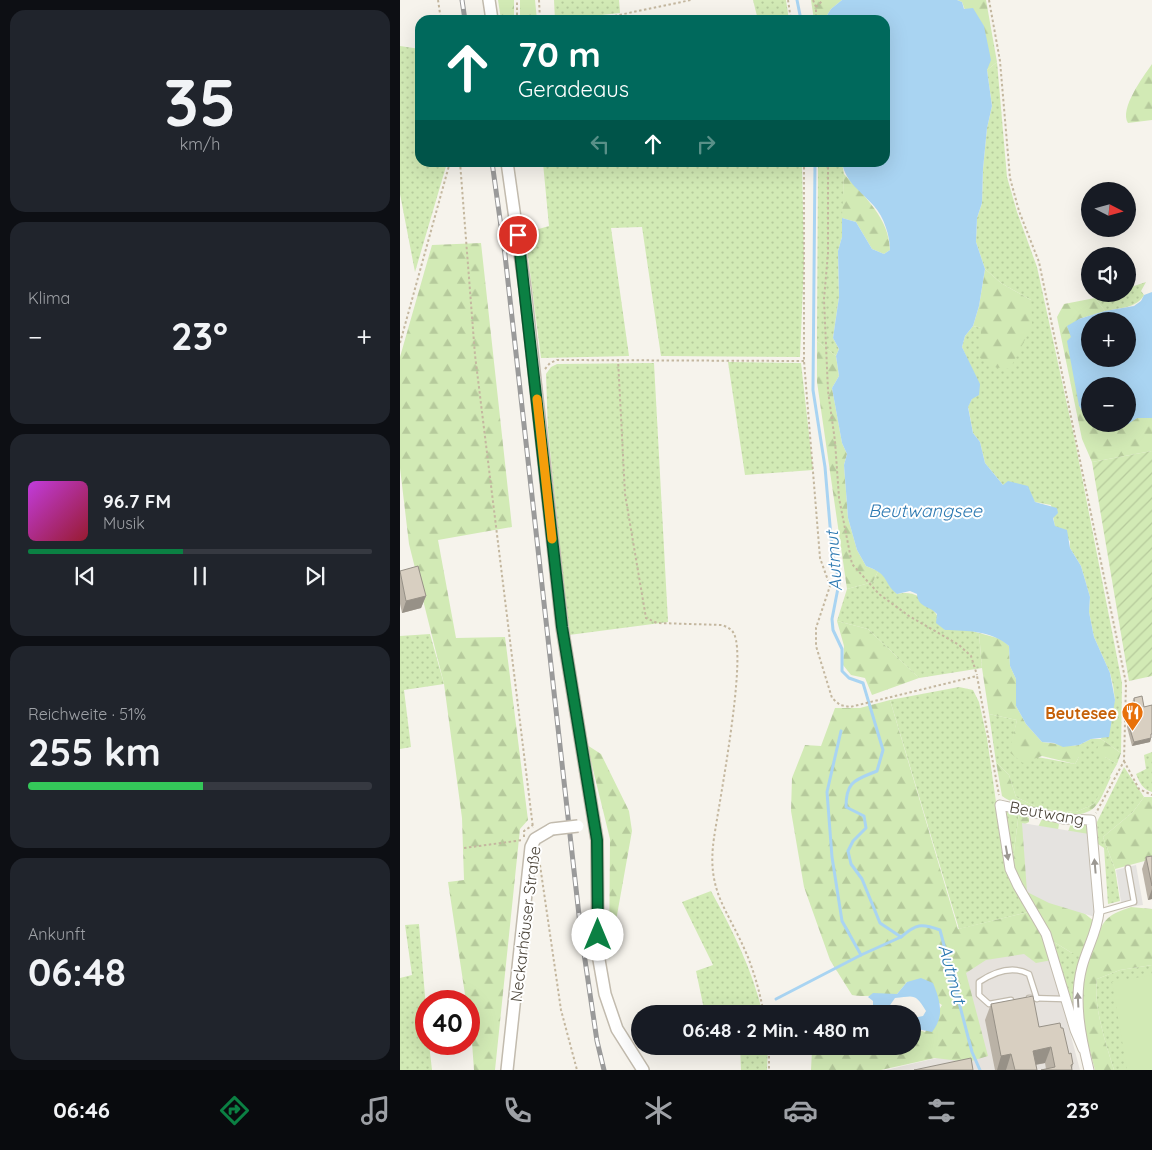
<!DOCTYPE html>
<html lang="de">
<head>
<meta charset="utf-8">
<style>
	:root { --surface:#171b24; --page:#20242c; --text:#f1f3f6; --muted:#9ea1a6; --line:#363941; --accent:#0b8043 }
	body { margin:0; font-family:Quicksand,sans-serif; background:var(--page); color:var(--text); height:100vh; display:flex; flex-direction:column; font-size:19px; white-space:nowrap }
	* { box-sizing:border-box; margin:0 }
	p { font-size:16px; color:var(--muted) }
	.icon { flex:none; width:28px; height:28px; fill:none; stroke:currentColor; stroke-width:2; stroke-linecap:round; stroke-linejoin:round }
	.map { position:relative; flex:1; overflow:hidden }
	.panel { display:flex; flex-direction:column; gap:10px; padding:10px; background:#0d0f14; width:400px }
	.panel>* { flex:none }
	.top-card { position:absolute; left:15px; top:15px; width:475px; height:152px; border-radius:15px; box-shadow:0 5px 20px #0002; background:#00695c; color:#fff; overflow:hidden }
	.needle { width:32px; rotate:96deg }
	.fabs { position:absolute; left:681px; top:182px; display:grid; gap:10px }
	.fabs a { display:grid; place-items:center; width:55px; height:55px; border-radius:50%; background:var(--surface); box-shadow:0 5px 20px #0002; font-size:25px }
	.speed { position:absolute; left:15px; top:990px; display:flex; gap:10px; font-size:25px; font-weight:700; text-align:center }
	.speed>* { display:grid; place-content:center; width:65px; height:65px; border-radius:50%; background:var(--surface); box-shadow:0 5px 20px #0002; line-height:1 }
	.speed .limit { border:8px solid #d22; background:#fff; color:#111 }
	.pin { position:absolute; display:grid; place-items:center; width:42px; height:42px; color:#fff; margin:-21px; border:2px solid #fff; border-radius:50%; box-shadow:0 1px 5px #0007 }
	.me { position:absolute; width:55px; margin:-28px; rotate:0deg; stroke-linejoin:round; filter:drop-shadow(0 0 4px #0008) }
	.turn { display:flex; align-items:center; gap:18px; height:105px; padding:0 20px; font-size:22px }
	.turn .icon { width:65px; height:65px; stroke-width:2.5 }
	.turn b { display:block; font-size:35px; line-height:42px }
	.lanes { display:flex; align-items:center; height:48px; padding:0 20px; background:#0003; justify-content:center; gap:25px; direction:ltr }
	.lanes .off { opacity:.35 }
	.big { font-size:38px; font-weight:700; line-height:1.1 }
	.panel .card { flex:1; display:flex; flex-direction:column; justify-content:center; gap:8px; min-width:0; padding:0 18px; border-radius:15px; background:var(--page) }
	.panel .dial { align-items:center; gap:0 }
	.dial b { font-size:65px; line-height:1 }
	.song { display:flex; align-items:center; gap:15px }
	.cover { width:60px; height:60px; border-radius:8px; background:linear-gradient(135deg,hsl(290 70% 55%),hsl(350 70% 35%)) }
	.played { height:5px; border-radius:2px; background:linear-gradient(90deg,var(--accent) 45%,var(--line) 45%) }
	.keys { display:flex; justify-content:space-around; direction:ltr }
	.heat { display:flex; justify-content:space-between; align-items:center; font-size:28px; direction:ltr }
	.charge { height:8px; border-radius:4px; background:linear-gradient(90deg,#34c759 51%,var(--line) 0) }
	.trip { position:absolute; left:231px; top:1005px; width:290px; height:50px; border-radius:25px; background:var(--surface); box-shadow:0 5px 20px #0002; font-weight:700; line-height:50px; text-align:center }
	.tabs { display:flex; height:80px; justify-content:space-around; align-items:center; background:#090b0e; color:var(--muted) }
	.tabs .icon { width:35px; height:35px }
	.tabs .active { color:var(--accent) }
	.tabs b { font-size:22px; color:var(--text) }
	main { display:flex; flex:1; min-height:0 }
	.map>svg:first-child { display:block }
</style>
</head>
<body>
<main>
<section class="panel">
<div class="card dial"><b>35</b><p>km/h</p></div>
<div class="card"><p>Klima</p>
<div class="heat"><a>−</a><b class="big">23°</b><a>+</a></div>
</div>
<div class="card">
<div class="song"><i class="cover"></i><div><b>96.7 FM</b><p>Musik</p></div></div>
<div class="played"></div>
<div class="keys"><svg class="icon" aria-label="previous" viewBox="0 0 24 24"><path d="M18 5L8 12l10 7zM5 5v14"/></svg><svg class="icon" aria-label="pause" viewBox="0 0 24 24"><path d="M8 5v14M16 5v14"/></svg><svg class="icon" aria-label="next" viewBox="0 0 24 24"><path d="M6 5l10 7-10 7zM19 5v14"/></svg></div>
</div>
<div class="card"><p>Reichweite · 51%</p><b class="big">255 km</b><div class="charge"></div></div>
<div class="card"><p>Ankunft</p><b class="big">06:48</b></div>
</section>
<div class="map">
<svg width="752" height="1070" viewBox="0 0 752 1070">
	<defs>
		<pattern id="grass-dots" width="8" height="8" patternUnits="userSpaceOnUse" patternTransform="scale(1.25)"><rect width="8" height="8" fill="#d2eab5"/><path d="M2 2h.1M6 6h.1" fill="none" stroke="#b6ca9c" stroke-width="1.8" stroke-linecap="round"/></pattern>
		<pattern id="forest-firs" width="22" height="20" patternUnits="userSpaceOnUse" patternTransform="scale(1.25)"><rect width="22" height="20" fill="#d2eab5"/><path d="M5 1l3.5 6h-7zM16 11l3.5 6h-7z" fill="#b6ca9c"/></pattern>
		<pattern id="garden-furrows" width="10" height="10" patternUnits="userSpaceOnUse" patternTransform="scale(1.25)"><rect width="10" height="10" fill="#d2eab5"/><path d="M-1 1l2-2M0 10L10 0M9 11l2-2" fill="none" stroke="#b6ca9c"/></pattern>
	</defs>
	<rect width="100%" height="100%" fill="#f6f3ec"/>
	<polygon fill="#e6e2dd" points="648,950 680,1070 486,1070 583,1047 563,974 584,958"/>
	<g fill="url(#grass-dots)">
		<polygon points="154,0 219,0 220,13 155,20"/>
		<polygon points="353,0 386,0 389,20 358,20"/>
		<polygon points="0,46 20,49 20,162 47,163 15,272 0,194"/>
		<polygon points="597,62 607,177 617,212 637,267 675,441 722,683 721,753 701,739 705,757 717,764 694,804 676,812 641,809 616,797 609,775 596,762 589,714 617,720 610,752 675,764 679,757 679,745 691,739 701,739 715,700 713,685 710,673 694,637 689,612 690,597 681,566 670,548 670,541 655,527 651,505 635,502 631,496 603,485 585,463 580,442 573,433 568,406 572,399 569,363 562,347 565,336 573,326 581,328 631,300 601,283 585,269 576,242 577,218 582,203 583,169 587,128 592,106 587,70"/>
		<polygon points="143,163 402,163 404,261 400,357 261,356 242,227 211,228 229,356 141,358 125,233 149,226"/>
		<polygon points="418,163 442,163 444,174 442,237 438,251 439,297 433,338 439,349 436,356 417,341"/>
		<path d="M 746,282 L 741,291 L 744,295 C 737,308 720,308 705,311 L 695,298 L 709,294 L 728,294 L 728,288 Z"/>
		<polygon points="328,362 401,363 413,470 345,475"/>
		<polygon points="254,363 268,622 169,635 148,431 146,374 151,367 157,364"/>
		<path d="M 478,571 L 487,578 L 497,594 C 522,588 535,610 545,630 L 569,630 L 579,633 L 582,668 L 519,678 L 468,629 L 437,621 L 447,589 L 473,582 Z"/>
		<polygon points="30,634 44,684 4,690 11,747 0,749 0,636"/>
		<polygon points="559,687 573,690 579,702 587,738 605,866 616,892 628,912 559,929 490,700"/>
		<path d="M 752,752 L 752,792 C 742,789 740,783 736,774 L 746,769 L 744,755 Z"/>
		<polygon points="724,767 744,797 733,812 703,837 715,869 720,901 708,904 704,848 698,844 697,822"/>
		<polygon points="609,810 619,812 612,867 604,814"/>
		<path d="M 311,891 C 333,931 352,969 363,1014 L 305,1014 L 296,971 L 313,965 L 282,902 Z"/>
		<polygon points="19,924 26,1008 26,1044 29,1044 32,1070 0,1070 0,978 12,975 5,925"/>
		<polygon points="654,942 672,953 683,953 675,981 677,1029"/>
		<path d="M 752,965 L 752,1070 L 714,1070 C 706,1044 693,1006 697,979 L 720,970 Z"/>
		<polygon points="340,1046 368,1046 367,1070 341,1070"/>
	</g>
	<g fill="url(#forest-firs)">
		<polygon points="98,0 114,0 114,20 101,20"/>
		<polygon points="120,0 135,0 137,20 120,20"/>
		<polygon points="411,0 442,0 431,9 424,20 414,20"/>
		<polygon points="557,0 586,0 597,62 587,70 562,2"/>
		<path d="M 752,64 L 752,120 L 728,123 C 719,109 743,77 752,64 Z"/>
		<path d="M 444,174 C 465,197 489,218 490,250 L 484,254 L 472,249 L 456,222 L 442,218 Z"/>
		<polygon points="81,243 112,527 38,540 56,638 105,637 128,820 120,829 95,1070 74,1070 69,1001 66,1001 48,882 64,880 62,818 44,684 9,544 0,468 0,357 32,245"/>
		<polygon points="585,269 601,283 631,300 632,326 610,369 594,367 580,358 581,328 573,326 579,306"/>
		<polygon points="695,298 705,311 679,319 672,337 679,406 690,424 702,430 718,429 737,418 752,418 752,451 692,462 682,439 657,317 664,304"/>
		<polygon points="417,341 436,356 439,376 432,388 442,443 447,454 444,465 448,518 457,550 466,566 478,571 473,582 447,589 417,382"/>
		<polygon points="437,621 468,629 519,678 472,695 465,678 451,675 443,665 444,646"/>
		<path d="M 579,633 L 601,639 L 609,646 L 610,666 L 616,679 L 616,706 L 626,724 L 642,742 C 656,743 665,747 679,745 L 679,757 L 675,764 L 642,756 L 623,763 L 609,752 L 617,720 L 589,714 L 582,668 Z"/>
		<path d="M 490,700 L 558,929 L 628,912 L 643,934 L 652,960 L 636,963 L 624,954 L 586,960 L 566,973 L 588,1056 L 568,1062 L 535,1058 L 481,1070 L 411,1070 L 412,1050 L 438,1053 L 442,1046 L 512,1046 L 513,1028 L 525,1032 L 542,1005 L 507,982 L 497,994 C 480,994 467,998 452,995 L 430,960 L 404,887 L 391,811 L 392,778 L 405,745 L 421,746 L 435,708 L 460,708 Z"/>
		<polygon points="701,739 721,753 717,764 696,752"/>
		<polygon points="187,745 201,754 229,811 232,831 209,960 210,839"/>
		<path d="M 596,762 L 609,775 L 616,797 L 641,809 L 676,812 L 694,804 L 709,776 L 711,777 C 706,786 700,805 691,810 C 671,823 620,809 602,796 Z"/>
		<polygon points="744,797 752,797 752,859 715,869 703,837 733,812"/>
		<polygon points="619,812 629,818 629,822 623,825 638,827 642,819 649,819 659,824 658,830 668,832 671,823 683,822 688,827 684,913 695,922 683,953 672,953 654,942 612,867"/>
		<path d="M 731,907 L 752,909 L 752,965 L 720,970 L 697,979 C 693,1006 706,1044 714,1070 L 695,1070 C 682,1021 674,994 693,946 C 704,920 704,916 731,907 Z"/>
	</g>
	<polygon fill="url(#garden-furrows)" points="752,451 752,676 729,681 692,462"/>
	<polygon fill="#d2eab5" points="752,975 752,1070 727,1070 712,982"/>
	<g fill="#e5e3e0">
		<polygon points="622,823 689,834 695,917 649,903 627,892"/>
		<polygon points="736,865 743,905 722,908 716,870"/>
	</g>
	<g fill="#a9d4f2" fill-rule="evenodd">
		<path d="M 442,0 L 557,0 L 562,2 L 564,9 L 573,8 L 584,26 L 591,60 L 587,70 L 592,106 L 587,128 L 583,169 L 582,203 L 577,218 L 576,242 L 585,269 L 579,306 L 573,326 L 565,336 L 562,347 L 580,384 L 579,395 L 572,399 L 568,407 L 573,433 L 580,442 L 585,463 L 603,485 L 608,481 L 628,486 L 635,502 L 657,508 L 658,513 L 653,518 L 655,526 L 667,530 L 670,548 L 681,566 L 690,597 L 689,612 L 694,637 L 710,673 L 715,700 L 709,737 L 691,739 L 679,745 L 663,747 L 654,743 L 642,742 L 626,724 L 616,706 L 616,679 L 610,666 L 609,646 C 591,630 567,631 545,630 L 536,623 L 537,614 C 529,605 518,608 517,594 L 510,591 L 497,594 C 482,582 491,575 466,566 L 457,550 L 448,518 L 444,465 L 447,454 L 442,443 L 432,388 L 439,376 L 436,356 L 439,349 L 433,338 L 439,297 L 438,251 L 442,237 L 442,218 L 456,222 L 472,249 L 484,254 L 490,250 C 490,236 484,217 474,206 C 461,191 446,183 442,163 L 485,162 L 485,20 L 424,20 L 431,9 Z"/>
		<path d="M 752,292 L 752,418 L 737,418 L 728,424 L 728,386 L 690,386 L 690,422 L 679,406 L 667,341 L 671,337 L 667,326 L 679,319 L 705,311 L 734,306 L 741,301 L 744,295 ZM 690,321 L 728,321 L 728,359 L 690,359 Z"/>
		<path d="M 521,978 L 533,983 C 540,1000 545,1016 532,1032 L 513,1028 L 513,1018 L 523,1016 L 526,1011 C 515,993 515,996 495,998 L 488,1008 L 493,1014 L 469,1014 L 473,1009 L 473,1001 L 468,997 L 473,993 L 497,994 L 507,982 Z"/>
	</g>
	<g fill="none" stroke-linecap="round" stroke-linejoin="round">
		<g stroke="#a9d4f2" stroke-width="3">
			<polyline points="397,0 401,20"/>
			<path d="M 415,162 L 413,390 L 425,467 L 432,549 L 439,583 L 432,619 L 433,630 L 442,649 L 442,671 L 449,678 L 463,683 L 483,750 L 477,771 C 455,780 446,781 446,807 L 464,816 L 466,828 L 453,841 L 448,851 L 451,864 L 462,879 L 480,923 L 501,937 C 516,924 521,923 540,930 L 572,1052 L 580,1070"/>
			<polyline points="441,731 427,792 432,857 442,921 461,955"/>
			<polyline points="376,999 461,955 501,937"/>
		</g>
		<defs>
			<g id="service">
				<polyline points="699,912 734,902 728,868"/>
				<polyline points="629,998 665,999"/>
				<path d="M 611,1000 L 589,1004 L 579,995 L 579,982 C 594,972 612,965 629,974 L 637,999"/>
			</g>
			<path id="minor" d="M 683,1049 L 675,1030 L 646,934 L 618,886 L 610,869 L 600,805 L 663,819 L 691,820 L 699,912 C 697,932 687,948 682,967 C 673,1000 681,1038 689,1070"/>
			<g id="tertiary">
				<polyline points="89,0 92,20"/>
				<polyline points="107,162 125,289 162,627 197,840 198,954 205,994 217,1029 243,1070"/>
				<polyline points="107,1070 131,847 135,839 152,829"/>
			</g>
		</defs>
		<use href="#service" stroke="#c2bbae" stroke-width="7"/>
		<use href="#minor" stroke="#c2bbae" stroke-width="11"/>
		<use href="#tertiary" stroke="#c2bbae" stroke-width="14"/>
		<g stroke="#c4b79f" stroke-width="2" stroke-dasharray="2.5 2.5" stroke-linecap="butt">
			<polyline points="38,0 41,20"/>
			<polyline points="139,0 140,20"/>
			<polyline points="388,0 391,20"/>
			<polyline points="413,0 416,7 416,20"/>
			<polyline points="589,0 600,61 610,178 619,211 639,262 726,683 724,761 696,813"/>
			<polyline points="416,7 423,0"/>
			<polyline points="117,20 117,0"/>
			<polyline points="195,20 291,0"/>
			<polyline points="60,162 75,355 133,828"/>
			<polyline points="404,162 404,361 420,558 430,586 416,628 416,646 432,698 440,705 450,707 577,676 599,795"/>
			<polyline points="428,162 428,253 424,299 428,391 435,441 439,498 452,564 479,594 509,616 559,645 571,656 577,675"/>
			<polyline points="0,343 50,162"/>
			<path d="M 218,359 L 225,494 L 246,618 L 257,623 L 322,625 C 327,627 332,629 334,634 C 347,659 319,803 314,838 C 306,892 328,909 347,955 C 355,974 360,994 364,1014"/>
			<polyline points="145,369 150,363 157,360 404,361"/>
			<polyline points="724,761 739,789 752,795"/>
			<polyline points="124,837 124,831 133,825"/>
			<polyline points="64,848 123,840"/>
			<polyline points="140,865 161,1010 177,1070"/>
			<polyline points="369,1046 369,1070"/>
		</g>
		<use href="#service" stroke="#fff" stroke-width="4.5"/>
		<use href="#minor" stroke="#fff" stroke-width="9"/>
		<use href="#tertiary" stroke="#fff" stroke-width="11"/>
		<defs>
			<g id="rail">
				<polyline points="62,0 65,20"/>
				<polyline points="92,162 105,255 181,933 197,1041 204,1070"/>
			</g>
		</defs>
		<use href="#rail" stroke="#9a9a9a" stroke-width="5"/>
		<use href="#rail" stroke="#fff" stroke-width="3" stroke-dasharray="9" stroke-linecap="butt"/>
		<defs>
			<polyline id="tertiary-bridge" points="152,829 178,826"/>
		</defs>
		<use href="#tertiary-bridge" stroke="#c2bbae" stroke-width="14" stroke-linecap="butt"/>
		<use href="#tertiary-bridge" stroke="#fff" stroke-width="11"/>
	</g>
	<g fill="#bab2a6">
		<polygon points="0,571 26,596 21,608 2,613 0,604"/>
		<polygon points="734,698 751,738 750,742 732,746 727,727 728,723 732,722 730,711 731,707 733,707 732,702"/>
		<polygon points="752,856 752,899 748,900 742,869 746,857"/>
		<polygon points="591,1004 639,1027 669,1054 673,1064 672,1069 646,1069 645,1063 636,1065 637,1070 595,1070 585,1020"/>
	</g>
	<g fill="#979187">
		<polygon points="26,596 21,608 2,613 6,601"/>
		<polygon points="751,738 750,742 732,746 734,742"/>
		<polygon points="752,889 752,899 748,900"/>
		<polygon points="651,1047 645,1063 627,1066 633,1051"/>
		<polygon points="611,1054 606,1070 597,1070 601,1056"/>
	</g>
	<g fill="#d8cfc1" stroke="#979187">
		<polygon points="18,566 26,596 6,601 0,571"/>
		<polygon points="742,696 744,707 752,705 752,734 751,734 751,738 734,742 728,723 734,721 731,707 735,706 734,698"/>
		<polygon points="752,856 752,886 746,857"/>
		<polygon points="633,996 639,1027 660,1023 661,1028 663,1028 669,1054 671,1053 673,1064 671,1065 672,1070 641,1070 655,1067 651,1047 633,1051 637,1070 615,1070 611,1054 601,1056 591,1004"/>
		<polygon points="571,1058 573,1070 514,1070"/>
	</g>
	<defs><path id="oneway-solid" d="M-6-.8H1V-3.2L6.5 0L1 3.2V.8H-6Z" transform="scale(1.25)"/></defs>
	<g fill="#9c9892">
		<use href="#oneway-solid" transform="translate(607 853) rotate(80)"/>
		<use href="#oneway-solid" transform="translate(695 866) rotate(-95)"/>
		<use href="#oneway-solid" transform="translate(678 1000) rotate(-93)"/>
	</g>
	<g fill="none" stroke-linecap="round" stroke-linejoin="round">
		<defs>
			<polyline id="route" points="118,235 162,627 197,840 198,935"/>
		</defs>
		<use href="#route" stroke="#07532c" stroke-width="12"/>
		<use href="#route" stroke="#0b8043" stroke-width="9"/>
		<polyline stroke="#f59e0b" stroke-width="9" points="137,399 152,539"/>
	</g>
	<defs>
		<symbol id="restaurant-pin" viewBox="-11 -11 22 30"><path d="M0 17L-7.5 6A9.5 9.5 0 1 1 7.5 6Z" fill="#e8710a" stroke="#fff"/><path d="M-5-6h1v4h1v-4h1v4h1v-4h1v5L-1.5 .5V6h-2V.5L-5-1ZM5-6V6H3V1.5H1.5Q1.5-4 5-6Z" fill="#fff"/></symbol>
	</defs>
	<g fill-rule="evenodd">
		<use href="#restaurant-pin" x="720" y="700" width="25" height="34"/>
	</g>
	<g text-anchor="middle" stroke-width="4" stroke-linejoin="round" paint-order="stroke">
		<g font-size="16" font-weight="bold" fill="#c56008" stroke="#fff" text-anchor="end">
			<text x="717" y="719">Beutesee</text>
		</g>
		<g font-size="16" fill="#4b4439" stroke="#fff">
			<text transform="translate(647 813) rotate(10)" y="6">Beutwang</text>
			<text transform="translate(125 924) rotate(-83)" y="6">Neckarhäuser Straße</text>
		</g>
		<g font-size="18" font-style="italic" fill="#2e7ab2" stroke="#fff">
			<text x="525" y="517">Beutwangsee</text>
			<text transform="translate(434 561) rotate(-94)" y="6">Autmut</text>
			<text transform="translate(552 974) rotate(75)" y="6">Autmut</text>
		</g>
	</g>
</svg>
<div class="fabs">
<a><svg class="needle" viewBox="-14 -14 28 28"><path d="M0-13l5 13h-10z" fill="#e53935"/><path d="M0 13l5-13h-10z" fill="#9ea1a6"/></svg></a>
<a><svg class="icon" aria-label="sound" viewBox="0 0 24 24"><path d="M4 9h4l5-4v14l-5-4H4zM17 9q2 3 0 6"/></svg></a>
<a>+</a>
<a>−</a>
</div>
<div class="speed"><div class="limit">40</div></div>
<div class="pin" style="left:118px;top:235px;background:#d93025"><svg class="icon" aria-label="arrive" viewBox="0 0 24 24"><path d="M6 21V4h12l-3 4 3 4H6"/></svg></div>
<svg class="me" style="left:198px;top:935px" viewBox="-20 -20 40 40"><circle r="19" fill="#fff"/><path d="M0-13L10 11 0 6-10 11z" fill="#0b8043"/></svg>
<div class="trip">06:48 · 2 Min. · 480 m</div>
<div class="top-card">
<div class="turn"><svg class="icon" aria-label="ahead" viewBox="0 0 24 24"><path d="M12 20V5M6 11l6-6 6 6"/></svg><div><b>70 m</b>Geradeaus</div></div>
<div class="lanes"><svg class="icon off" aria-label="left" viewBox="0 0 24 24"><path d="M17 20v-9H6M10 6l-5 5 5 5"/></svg><svg class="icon" aria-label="ahead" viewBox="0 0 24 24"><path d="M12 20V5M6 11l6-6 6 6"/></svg><svg class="icon off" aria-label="right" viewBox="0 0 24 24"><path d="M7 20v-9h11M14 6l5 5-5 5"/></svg></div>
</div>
</div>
</main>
<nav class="tabs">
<b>06:46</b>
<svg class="icon active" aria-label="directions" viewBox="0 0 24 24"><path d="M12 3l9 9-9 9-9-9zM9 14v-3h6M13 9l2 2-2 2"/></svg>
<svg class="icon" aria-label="music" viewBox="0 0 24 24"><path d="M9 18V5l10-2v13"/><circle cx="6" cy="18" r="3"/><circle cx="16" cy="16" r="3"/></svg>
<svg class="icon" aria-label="phone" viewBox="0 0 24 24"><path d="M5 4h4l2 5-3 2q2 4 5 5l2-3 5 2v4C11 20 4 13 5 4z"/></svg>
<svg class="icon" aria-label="climate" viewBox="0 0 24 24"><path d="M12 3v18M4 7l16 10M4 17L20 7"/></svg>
<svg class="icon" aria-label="car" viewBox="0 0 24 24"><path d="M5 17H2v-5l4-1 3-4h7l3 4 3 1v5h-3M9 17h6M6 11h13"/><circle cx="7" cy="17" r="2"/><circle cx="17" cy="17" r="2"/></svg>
<svg class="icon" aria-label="filters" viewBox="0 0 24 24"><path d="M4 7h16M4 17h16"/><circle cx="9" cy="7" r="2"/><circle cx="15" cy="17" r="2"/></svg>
<b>23°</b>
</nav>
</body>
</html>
